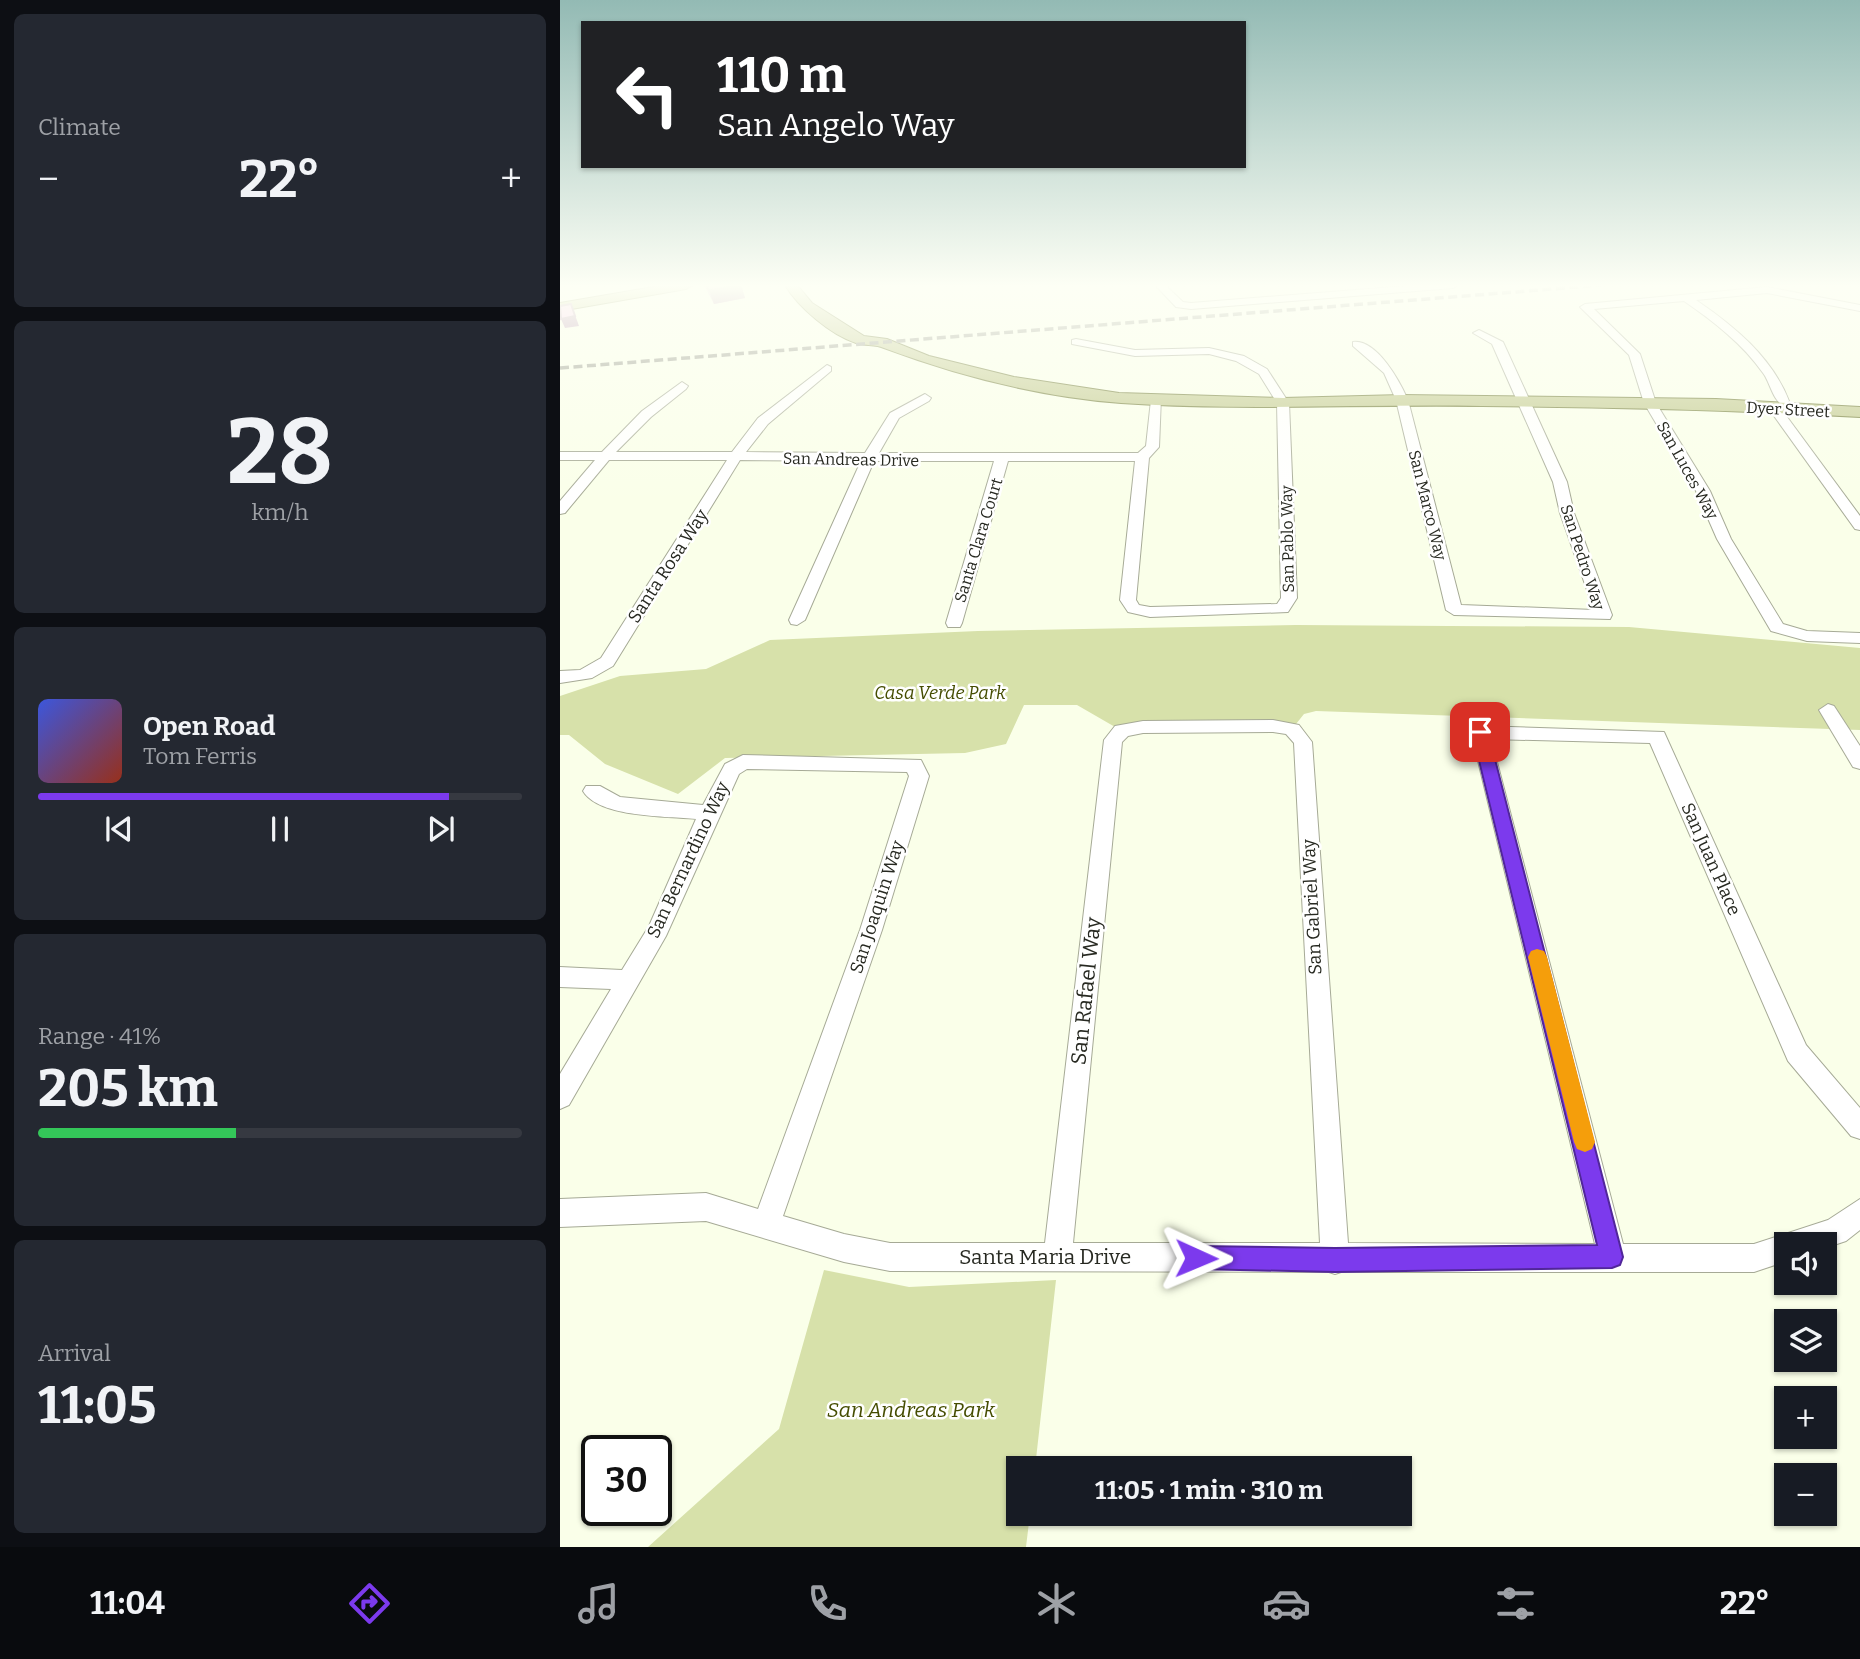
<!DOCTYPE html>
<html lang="en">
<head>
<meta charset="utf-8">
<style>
	:root { --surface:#171b24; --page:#242831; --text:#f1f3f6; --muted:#9ea1a6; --line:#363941; --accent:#7c3aed }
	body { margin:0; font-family:Bitter,serif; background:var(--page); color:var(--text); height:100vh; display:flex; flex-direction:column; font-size:26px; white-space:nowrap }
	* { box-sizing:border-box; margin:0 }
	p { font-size:23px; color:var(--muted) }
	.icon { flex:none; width:38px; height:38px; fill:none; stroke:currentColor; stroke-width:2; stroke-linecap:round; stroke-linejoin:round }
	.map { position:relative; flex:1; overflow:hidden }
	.drawer { display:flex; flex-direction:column; gap:14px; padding:14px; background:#0d0f14; width:560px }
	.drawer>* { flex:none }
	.guide { position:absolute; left:21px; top:21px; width:665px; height:147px; border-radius:0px; box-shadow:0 2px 5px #0004; background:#202124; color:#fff; overflow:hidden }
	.tools { position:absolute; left:1214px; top:1232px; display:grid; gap:14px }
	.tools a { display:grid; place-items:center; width:63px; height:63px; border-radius:0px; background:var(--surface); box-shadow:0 2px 5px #0004; font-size:35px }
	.speed { position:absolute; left:21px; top:1435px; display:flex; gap:14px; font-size:35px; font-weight:700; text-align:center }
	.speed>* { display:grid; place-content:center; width:91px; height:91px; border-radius:50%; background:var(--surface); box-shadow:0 2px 5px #0004; line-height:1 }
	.speed .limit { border:4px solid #111; border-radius:10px; background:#fff; color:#111 }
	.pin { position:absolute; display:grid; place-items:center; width:60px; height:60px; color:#fff; margin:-30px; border-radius:14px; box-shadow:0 4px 10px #0006 }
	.me { position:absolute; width:77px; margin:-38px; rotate:91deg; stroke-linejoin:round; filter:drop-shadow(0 0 5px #0008) }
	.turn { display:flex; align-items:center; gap:24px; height:147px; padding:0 21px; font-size:32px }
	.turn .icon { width:91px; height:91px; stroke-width:2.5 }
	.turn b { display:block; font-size:49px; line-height:60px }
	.big { font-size:52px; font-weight:700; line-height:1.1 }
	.drawer .widget { flex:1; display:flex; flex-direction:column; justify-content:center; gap:10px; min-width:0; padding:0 24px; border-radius:10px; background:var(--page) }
	.drawer .dial { align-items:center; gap:0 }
	.dial b { font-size:91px; line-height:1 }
	.song { display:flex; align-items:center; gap:21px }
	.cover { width:84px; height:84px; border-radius:10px; background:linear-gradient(135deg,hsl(230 70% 55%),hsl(10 70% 35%)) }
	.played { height:7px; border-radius:4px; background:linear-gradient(90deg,var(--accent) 85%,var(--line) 85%) }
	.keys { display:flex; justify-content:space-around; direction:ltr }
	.heat { display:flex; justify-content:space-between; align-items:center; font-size:38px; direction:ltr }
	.charge { height:10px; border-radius:5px; background:linear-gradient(90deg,#34c759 41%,var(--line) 0) }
	.trip { position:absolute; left:446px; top:1456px; width:406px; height:70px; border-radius:0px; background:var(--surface); box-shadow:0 2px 5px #0004; font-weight:700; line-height:70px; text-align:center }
	.dock { display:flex; height:112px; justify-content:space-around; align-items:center; background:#090b0e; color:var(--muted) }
	.dock .icon { width:49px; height:49px }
	.dock .selected { color:var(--accent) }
	.dock b { font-size:32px; color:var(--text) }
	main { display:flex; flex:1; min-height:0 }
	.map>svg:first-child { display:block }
</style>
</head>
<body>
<main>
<section class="drawer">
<div class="widget"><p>Climate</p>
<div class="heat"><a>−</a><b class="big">22°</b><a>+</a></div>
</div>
<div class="widget dial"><b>28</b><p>km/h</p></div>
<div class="widget">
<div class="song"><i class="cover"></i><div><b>Open Road</b><p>Tom Ferris</p></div></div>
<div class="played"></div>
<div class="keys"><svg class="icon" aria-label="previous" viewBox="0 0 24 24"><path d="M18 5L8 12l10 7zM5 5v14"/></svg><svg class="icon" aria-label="pause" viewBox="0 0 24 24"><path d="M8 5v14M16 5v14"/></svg><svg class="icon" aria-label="next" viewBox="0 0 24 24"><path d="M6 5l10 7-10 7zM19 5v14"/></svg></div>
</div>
<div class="widget"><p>Range · 41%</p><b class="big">205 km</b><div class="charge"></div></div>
<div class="widget"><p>Arrival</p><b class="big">11:05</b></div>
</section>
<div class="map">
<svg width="1300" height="1547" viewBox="0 0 1300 1547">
	<rect width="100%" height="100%" fill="#faffe9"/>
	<g fill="#d7e1aa">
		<polygon points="736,625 1069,627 1300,648 1300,730 756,711 744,714 732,729 562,731 517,705 464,705 446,744 405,753 165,758 118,794 45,764 9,735 0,735 0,696 60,676 146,669 210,640 418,631"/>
		<polygon points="264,1270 349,1287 496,1280 475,1468 458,1468 458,1514 470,1514 466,1547 88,1547 219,1429"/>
	</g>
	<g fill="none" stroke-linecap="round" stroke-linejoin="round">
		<defs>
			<g id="minor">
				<polygon points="595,285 605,285 623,302 631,303 859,285 898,285 893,288 631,309 616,307"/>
				<path d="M 1207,287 L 1300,305 L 1300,311 L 1207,293 L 1136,300 C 1174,326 1212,357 1229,401 L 1223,405 C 1213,401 1210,382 1203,373 C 1183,344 1153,321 1124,301 L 1034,309 L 1080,354 L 1096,403 L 1150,491 L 1171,539 L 1223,624 L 1247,631 L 1300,633 L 1300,643 L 1247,641 L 1211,631 L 1157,539 L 1136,491 L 1084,403 L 1069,355 L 1020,307 L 1025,304 Z"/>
				<path d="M 919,330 L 943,342 L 1007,482 L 1014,513 L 1052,615 L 1050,619 L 894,615 L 886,610 L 836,400 L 824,373 L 793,346 L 793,342 C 817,339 840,382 848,400 L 901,605 L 1034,610 L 1000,513 L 993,482 L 932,344 L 913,333 Z"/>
				<polygon points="516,339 575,350 649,348 684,356 707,369 729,403 737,598 728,612 590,617 568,612 560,600 575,461 448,461 402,623 400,627 388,627 386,623 434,461 314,461 245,620 237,625 231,624 229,620 301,461 180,460 53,666 32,678 0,683 0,671 20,670 41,658 167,460 49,460 5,513 0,514 0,501 35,460 0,460 0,452 42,452 82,411 122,382 128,386 126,389 91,417 56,452 172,452 198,418 267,365 271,367 271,371 208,424 186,452 305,453 330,413 365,394 371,398 369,401 339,418 319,453 578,453 586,446 591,400 601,397 599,447 589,458 576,600 579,605 590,607 717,604 721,598 717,403 699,374 676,361 649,354 575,356 512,344 512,340"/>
				<polygon points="1215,405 1219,406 1300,516 1300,530 1295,529 1209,409"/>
				<polygon points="1268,704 1274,706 1300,746 1300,769 1293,767 1259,710"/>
				<path d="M 713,720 L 739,725 L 752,742 L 788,1243 L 1035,1244 L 911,732 L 920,726 L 1104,732 L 1246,1045 L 1300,1108 L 1300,1139 L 1291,1136 L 1228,1061 L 1090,743 L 931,739 L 1063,1244 L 1194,1244 L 1268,1220 L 1300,1199 L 1300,1230 L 1286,1241 L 1265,1248 L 1265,1244 L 1227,1244 L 1227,1261 L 1194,1272 L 781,1272 L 775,1274 L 769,1272 L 330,1271 L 284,1262 L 146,1221 L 0,1227 L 0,1199 L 146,1193 L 198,1209 L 300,930 L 349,776 L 347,772 L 187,769 L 179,774 L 106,936 L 9,1105 L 0,1109 L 0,1074 L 51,989 L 0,987 L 0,967 L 62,970 L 89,926 L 136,819 C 108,816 39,818 23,791 L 26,786 L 40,786 L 60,797 L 143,805 L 165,764 L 183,755 L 361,760 L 369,776 L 322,930 L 223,1216 L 284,1234 L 330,1243 L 485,1243 L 544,740 L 555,726 L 583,721 ZM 713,732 L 726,734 L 734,743 L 760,1243 L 513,1243 L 562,742 L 568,736 L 583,733 Z"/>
			</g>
			<g id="major">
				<polygon points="105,285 133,285 126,289 0,311 0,303"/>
				<path d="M 225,285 L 237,285 L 252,303 L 304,336 L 327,339 L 369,356 L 454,377 L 559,393 L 723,398 L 842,395 L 1156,399 L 1300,407 L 1300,417 C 1174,410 1048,407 922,406 C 802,404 681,411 561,403 C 481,397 399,376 324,348 C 315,344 305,346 296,343 C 271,335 238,307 225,285 Z"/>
			</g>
		</defs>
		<use href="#minor" stroke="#a6aa96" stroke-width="2"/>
		<use href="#major" stroke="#707a34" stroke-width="2"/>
		<use href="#minor" fill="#fff" fill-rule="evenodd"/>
		<use href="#major" fill="#c1c98c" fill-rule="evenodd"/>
		<polyline stroke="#949788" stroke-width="3.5" stroke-dasharray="9 4.5" stroke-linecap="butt" points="0,368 1042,285"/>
	</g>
	<polygon fill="#d7a5d3" points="144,285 181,285 185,298 154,304"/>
	<g fill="#af86ac">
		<polygon points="181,285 185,298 154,304 149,290"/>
		<polygon points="11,304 19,326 5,328 1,319"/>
	</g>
	<g fill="#fac0f5" stroke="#af86ac" stroke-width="2">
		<polygon points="146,285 181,285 149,290"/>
		<polygon points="11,304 15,316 1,319 0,306"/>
	</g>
	<linearGradient id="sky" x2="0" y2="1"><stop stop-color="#93bab4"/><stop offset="0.57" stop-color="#fdfff5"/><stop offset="1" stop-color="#fdfff5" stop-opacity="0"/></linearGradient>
	<rect width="1300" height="501" fill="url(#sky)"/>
	<polygon fill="#7c3aed" stroke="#51269a" stroke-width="2" points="920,726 928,732 1063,1257 1060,1265 1052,1268 775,1272 636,1269 628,1266 624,1258 628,1249 636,1246 775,1248 1037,1245 912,732"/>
	<polygon fill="#f59e0b" points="977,949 984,951 987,957 1035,1142 1032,1149 1025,1152 1017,1149 1014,1142 968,957 971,951"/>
	<g text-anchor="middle" stroke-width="5" stroke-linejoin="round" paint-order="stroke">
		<g font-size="16" fill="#272921" stroke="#fff">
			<text transform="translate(1228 409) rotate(3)" y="6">Dyer Street</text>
			<text transform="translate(291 459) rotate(1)" y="6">San Andreas Drive</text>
			<text transform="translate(1128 470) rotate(61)" y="6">San Luces Way</text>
			<text transform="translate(868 505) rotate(76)" y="6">San Marco Way</text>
			<text transform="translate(727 539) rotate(-91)" y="6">San Pablo Way</text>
			<text transform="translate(418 540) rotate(-73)" y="6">Santa Clara Court</text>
			<text transform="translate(1023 557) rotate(72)" y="6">San Pedro Way</text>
		</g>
		<g font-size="18" fill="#272921" stroke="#fff">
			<text transform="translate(108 566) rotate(-57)" y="6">Santa Rosa Way</text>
			<text transform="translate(1151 859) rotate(66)" y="6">San Juan Place</text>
			<text transform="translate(128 860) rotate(-65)" y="6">San Bernardino Way</text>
			<text transform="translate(317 907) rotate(-72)" y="6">San Joaquin Way</text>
			<text transform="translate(752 907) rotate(-93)" y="6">San Gabriel Way</text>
		</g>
		<g font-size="18" font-style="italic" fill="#454d02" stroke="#fff">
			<text x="380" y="699">Casa Verde Park</text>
		</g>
		<g font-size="21" fill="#272921" stroke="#fff">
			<text transform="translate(526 991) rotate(-84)" y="7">San Rafael Way</text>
			<text x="485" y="1264">Santa Maria Drive</text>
		</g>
		<g font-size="21" font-style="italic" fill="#454d02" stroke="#fff">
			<text x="351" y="1417">San Andreas Park</text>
		</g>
	</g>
</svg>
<div class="tools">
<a><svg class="icon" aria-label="sound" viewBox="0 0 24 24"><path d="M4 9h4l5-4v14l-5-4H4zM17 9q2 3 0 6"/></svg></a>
<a><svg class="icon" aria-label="layers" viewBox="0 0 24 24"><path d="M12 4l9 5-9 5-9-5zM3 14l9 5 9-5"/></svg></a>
<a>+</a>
<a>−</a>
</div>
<div class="speed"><div class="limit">30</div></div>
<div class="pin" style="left:920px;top:732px;background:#d93025"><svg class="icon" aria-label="arrive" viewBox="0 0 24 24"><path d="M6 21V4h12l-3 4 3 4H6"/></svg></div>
<svg class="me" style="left:636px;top:1258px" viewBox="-20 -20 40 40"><path d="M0-17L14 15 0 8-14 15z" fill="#7c3aed" stroke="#fff" stroke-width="4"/></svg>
<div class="trip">11:05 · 1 min · 310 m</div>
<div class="guide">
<div class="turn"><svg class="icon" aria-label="left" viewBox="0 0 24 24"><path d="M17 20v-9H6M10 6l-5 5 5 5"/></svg><div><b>110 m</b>San Angelo Way</div></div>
</div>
</div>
</main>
<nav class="dock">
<b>11:04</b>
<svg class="icon selected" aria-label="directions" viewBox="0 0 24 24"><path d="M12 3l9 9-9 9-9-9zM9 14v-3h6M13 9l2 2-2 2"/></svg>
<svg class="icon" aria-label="music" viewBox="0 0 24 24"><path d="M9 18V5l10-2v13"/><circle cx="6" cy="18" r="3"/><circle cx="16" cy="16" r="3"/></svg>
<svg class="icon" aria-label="phone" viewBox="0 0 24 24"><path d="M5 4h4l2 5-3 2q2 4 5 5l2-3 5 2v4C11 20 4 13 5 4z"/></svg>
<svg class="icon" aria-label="climate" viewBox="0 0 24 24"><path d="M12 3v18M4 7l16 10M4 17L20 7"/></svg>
<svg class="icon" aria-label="car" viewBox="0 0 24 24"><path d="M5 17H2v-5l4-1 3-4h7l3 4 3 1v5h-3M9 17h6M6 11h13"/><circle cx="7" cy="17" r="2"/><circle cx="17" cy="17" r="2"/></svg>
<svg class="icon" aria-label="filters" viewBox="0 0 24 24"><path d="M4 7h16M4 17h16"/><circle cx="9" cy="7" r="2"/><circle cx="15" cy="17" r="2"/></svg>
<b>22°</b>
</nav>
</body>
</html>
